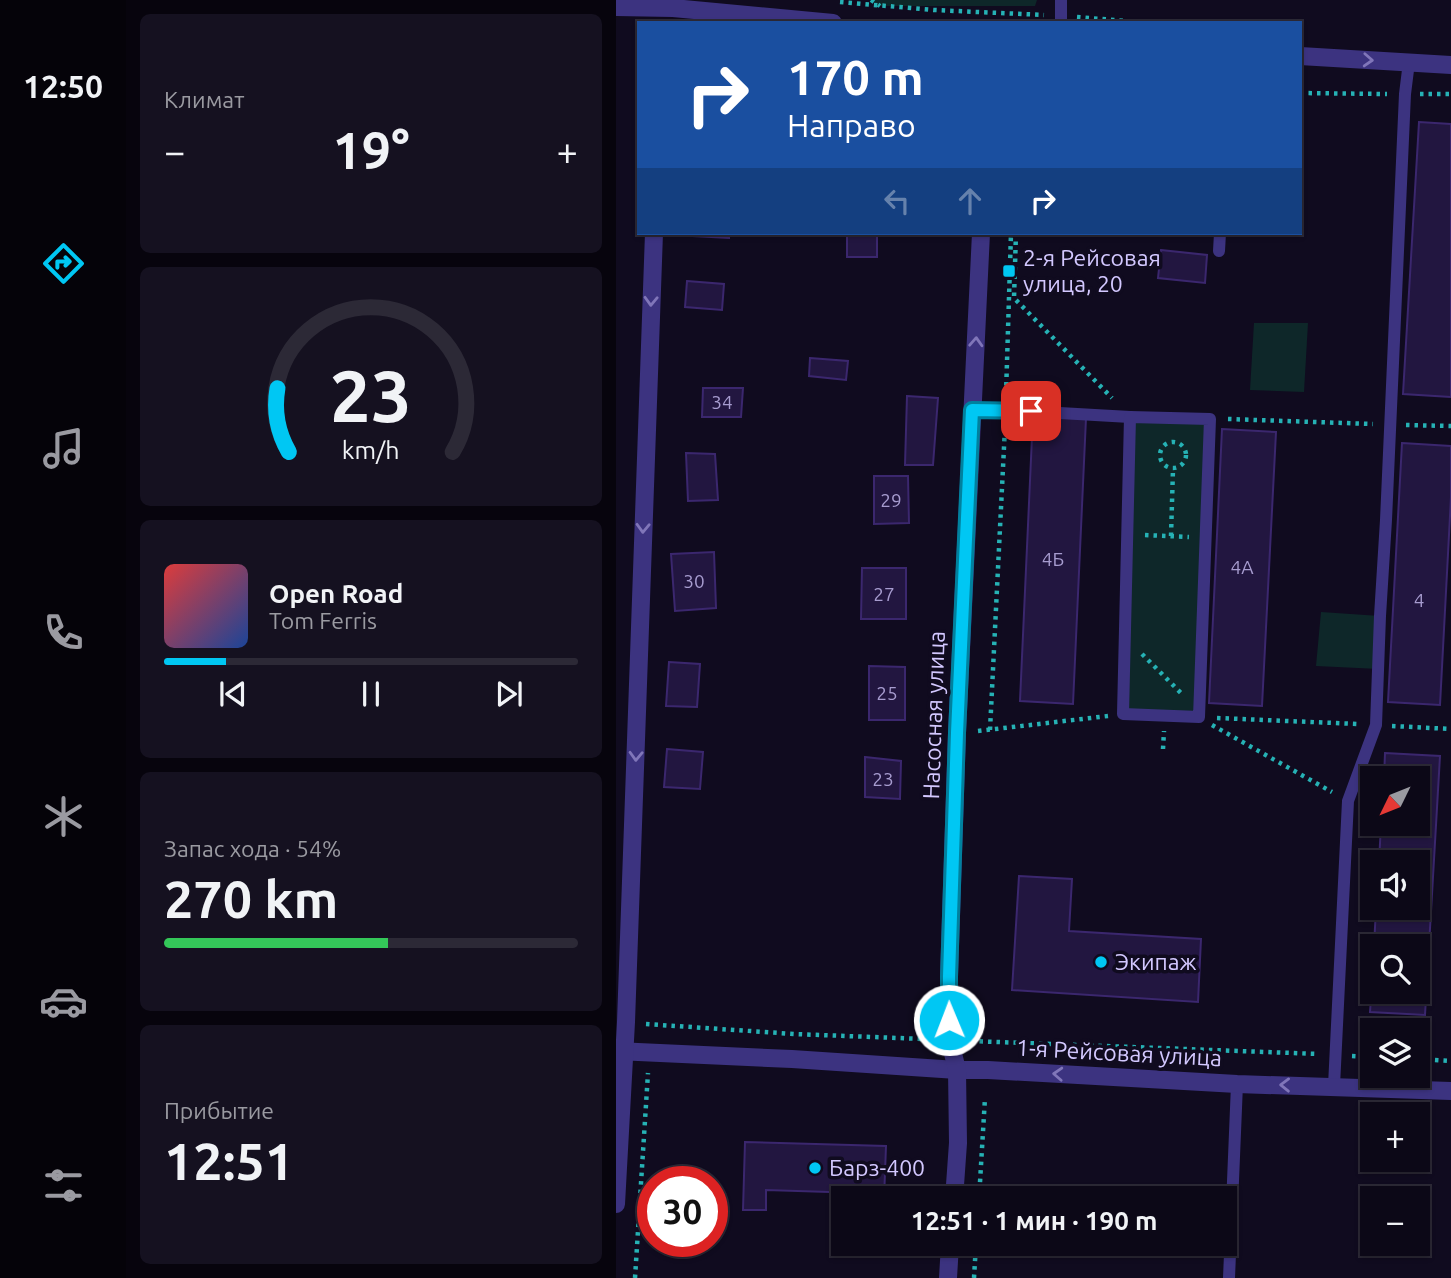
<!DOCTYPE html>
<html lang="ru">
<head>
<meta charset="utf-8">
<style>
	:root { --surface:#0c0817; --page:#151120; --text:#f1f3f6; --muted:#9a9aa1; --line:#2c2936; --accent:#00c7f3 }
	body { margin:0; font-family:Ubuntu,sans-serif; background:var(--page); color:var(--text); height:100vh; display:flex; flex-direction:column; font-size:26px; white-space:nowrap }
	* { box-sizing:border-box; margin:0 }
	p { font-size:23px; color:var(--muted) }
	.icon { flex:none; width:38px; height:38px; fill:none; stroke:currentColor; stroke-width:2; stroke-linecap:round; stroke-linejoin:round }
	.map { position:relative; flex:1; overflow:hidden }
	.drawer { display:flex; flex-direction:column; gap:14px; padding:14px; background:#07040d; width:490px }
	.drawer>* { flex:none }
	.top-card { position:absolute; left:21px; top:21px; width:665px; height:214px; border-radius:0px; box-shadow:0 2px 5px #0004,0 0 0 2px var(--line); background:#1a4fa0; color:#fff; overflow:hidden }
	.needle { width:46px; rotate:227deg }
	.controls { position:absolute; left:744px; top:766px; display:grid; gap:14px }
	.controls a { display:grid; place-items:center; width:70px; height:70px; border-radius:0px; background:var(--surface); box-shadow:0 2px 5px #0004,0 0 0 2px var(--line); font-size:35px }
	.speed { position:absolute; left:21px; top:1166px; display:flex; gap:14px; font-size:35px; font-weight:700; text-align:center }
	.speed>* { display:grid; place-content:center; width:91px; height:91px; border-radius:50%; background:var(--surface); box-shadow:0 2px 5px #0004,0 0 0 2px var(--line); line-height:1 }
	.speed .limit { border:10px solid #d22; background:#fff; color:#111 }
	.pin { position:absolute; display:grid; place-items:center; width:60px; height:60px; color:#fff; margin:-30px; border-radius:14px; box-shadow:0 4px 10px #0006 }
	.me { position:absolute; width:77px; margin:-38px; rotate:359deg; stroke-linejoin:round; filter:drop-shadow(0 0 5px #0008) }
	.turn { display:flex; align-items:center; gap:24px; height:147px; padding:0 35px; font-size:32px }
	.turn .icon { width:91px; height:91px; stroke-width:2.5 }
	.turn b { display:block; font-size:49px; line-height:60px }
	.lanes { display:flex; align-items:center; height:66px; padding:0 35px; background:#0003; justify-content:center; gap:35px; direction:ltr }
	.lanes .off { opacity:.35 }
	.big { font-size:52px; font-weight:700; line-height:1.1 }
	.drawer .card { flex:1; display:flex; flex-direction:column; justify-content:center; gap:10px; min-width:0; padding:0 24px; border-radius:10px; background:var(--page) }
	.drawer .dial { align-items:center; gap:0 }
	.dial svg { height:182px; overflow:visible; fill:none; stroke:var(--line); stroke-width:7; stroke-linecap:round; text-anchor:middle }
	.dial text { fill:var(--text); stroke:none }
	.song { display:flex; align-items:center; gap:21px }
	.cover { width:84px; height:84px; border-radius:10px; background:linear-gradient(135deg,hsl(0 70% 55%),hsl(220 70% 35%)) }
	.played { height:7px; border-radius:4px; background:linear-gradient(90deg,var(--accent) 15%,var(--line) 15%) }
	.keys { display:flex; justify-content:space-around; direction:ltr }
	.heat { display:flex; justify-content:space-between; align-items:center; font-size:38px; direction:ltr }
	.charge { height:10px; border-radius:5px; background:linear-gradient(90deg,#34c759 54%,var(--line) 0) }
	.trip { position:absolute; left:215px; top:1186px; width:406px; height:70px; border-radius:0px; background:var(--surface); box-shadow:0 2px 5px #0004,0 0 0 2px var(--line); font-weight:700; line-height:70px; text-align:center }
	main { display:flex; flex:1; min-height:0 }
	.menu { display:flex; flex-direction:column; width:126px; justify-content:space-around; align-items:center; background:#050309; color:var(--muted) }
	.menu .icon { width:49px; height:49px }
	.menu .current { color:var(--accent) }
	.menu b { font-size:32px; color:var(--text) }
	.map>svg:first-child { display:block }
</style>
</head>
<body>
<main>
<nav class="menu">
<b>12:50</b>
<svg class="icon current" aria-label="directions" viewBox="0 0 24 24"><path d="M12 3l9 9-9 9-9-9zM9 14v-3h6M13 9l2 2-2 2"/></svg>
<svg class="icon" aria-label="music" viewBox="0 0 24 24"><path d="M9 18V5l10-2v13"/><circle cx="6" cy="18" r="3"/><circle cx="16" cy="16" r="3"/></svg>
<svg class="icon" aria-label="phone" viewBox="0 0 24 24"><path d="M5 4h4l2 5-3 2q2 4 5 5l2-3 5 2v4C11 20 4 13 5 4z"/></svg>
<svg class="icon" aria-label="climate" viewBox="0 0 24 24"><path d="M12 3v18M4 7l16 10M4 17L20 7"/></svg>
<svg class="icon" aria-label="car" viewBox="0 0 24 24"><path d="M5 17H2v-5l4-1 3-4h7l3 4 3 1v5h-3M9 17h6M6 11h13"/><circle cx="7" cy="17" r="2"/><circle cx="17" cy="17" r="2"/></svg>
<svg class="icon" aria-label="filters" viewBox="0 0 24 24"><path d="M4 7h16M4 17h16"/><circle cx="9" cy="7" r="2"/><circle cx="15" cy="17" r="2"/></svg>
</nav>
<section class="drawer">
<div class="card"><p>Климат</p>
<div class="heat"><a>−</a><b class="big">19°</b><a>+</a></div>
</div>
<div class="card dial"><svg viewBox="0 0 100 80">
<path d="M14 69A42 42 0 1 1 86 69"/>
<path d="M14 69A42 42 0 0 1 9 41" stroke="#00c7f3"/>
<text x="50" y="56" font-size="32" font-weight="700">23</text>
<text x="50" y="72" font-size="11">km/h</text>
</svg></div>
<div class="card">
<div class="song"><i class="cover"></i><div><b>Open Road</b><p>Tom Ferris</p></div></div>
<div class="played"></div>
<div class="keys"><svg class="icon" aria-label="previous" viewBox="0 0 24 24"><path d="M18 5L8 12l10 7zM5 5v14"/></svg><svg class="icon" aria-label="pause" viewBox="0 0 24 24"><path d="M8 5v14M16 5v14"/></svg><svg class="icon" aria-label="next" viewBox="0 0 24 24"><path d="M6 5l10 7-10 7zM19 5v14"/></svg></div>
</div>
<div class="card"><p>Запас хода · 54%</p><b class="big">270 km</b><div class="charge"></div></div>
<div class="card"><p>Прибытие</p><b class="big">12:51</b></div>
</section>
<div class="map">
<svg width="835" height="1278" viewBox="0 0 835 1278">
	<rect width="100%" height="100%" fill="#100b1f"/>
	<g fill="#0e2729">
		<polygon points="255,0 421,0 419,6 265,6"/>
		<polygon points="638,323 692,323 688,392 634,390"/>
		<polygon points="514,417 594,419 583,717 507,714"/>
		<polygon points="705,612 764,616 763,669 700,666"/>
	</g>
	<g fill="#221640" stroke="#3b276e" stroke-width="2">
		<polygon points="803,122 835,124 835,397 787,394"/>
		<polygon points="77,233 113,233 113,238 77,236"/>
		<rect x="231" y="233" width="30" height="24"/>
		<polygon points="545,250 591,255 589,283 542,278"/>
		<polygon points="71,281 108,284 106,310 69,307"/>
		<polygon points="194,358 232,361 230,380 193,376"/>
		<polygon points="87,388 127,388 125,417 86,417"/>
		<polygon points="291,396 322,398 317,465 289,465"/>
		<polygon points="417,415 470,418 457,704 404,701"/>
		<polygon points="606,429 660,432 646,706 593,703"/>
		<polygon points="786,443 835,446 835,497 824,705 772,702"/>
		<polygon points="70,453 99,454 102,500 72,501"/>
		<polygon points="258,476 292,476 293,523 258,524"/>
		<polygon points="98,552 100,608 59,611 55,554"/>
		<polygon points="246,568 290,568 290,619 245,619"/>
		<polygon points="53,662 84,664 81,707 50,706"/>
		<polygon points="253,666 289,667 289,720 253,720"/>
		<polygon points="51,749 87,752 84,789 48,787"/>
		<polygon points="769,753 824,756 809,1015 754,1012 756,984 756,992 802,992 802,947 758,947 760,908 802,908 802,863 763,863 765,824 802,824 802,779 768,779"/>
		<polygon points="249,757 285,761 284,799 249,797"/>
		<polygon points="403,876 456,879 453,931 585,939 582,1002 396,990"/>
		<polygon points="129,1142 270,1146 268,1199 245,1199 245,1193 150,1190 150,1210 127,1210"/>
	</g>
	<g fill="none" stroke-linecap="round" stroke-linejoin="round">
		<g stroke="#26b2b5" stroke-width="4.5" stroke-dasharray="3.5 5" stroke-linecap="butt">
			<polyline points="255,0 264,6"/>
			<polyline points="224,2 318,10 428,15"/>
			<polyline points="461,17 535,23"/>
			<polyline points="684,93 771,94"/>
			<polyline points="804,94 835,94"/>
			<polyline points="400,233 398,298 496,398"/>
			<polyline points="390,394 395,233"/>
			<polyline points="612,419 757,424"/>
			<polyline points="790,425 835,426"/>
			<circle cx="557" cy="455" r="13"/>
			<polyline points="529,535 573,537"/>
			<polyline points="555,536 557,469"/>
			<polyline points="526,654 565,693"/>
			<polyline points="601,718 742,724"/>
			<polyline points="596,725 716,792"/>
			<polyline points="776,726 835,729"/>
			<polyline points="374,730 389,427"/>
			<polyline points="362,731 492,716"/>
			<polyline points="547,749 548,731"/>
			<polyline points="30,1024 178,1034 308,1039"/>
			<polyline points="355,1041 703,1054"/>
			<polyline points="736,1056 756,1057"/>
			<polyline points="802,1059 835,1061"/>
			<polyline points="363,1199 369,1098"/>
			<polyline points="19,1278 32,1073"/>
			<polyline points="358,1278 360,1244"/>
		</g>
		<g stroke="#3c3380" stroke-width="12">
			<polyline points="445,0 445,23"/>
			<polyline points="603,251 604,233"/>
			<polyline points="356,410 390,410 514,417"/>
			<polygon points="514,417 594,419 583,717 507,714"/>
			<polyline points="718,1086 732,801 760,725 764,616 770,520 789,94 793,62"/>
			<polyline points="613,1278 621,1084"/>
		</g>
		<g stroke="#3c3380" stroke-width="18">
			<polyline points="0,7 57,8 217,23"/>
			<polyline points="684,56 835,65"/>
			<polyline points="0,1051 176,1059 341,1070 372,1070 621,1084 835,1091"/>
			<polyline points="338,1199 342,1143 341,1070 334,1041 333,977 341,733 365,233"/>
			<polyline points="0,1204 10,1022 38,233"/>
			<polyline points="332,1278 334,1244"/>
		</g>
	</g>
	<defs><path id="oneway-chevron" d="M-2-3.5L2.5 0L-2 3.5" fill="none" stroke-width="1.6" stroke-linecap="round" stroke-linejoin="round" transform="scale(1.75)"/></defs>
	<g stroke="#8076b9">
		<use href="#oneway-chevron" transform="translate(752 60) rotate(3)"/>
		<use href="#oneway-chevron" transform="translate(35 301) rotate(92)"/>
		<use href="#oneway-chevron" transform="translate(360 342) rotate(-87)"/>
		<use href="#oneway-chevron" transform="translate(27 528) rotate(92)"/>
		<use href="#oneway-chevron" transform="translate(20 756) rotate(92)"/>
		<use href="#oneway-chevron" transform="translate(442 1074) rotate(-177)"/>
		<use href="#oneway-chevron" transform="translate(669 1085) rotate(-179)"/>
	</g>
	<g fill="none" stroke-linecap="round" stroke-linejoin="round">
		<defs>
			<polyline id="route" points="333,1020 333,977 341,733 356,410 415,411"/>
		</defs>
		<use href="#route" stroke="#00819e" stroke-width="18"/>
		<use href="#route" stroke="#00c7f3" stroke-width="12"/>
	</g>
	<g fill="#00c7f3" stroke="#100b1f" stroke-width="2.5">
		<rect x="386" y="264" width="14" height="14" rx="3.5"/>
		<circle cx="485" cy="962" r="7"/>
		<circle cx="199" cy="1168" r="7"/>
	</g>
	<g text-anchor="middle" stroke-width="7" stroke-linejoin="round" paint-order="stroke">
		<g font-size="19" fill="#a79ccf">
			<text x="106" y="409">34</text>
			<text x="275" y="507">29</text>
			<text x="437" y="566">4Б</text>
			<text x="626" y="574">4А</text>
			<text x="78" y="588">30</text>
			<text x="268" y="601">27</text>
			<text x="803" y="607">4</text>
			<text x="271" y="700">25</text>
			<text x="267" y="786">23</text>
		</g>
		<g font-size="23" fill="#d3c8ff" stroke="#100b1f" text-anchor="start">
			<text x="407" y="266">2-я Рейсовая<tspan x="407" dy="26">улица, 20</tspan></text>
			<text x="499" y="970">Экипаж</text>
			<text x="213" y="1176">Барз-400</text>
		</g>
		<g font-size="23" fill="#d3c8ff" stroke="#100b1f">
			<text transform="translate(318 715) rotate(-88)" y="8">Насосная улица</text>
			<text transform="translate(503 1053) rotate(3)" y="8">1-я Рейсовая улица</text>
		</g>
	</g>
</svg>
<div class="controls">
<a><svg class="needle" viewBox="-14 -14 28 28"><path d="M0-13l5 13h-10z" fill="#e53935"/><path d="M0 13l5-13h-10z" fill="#9a9aa1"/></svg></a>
<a><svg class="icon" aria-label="sound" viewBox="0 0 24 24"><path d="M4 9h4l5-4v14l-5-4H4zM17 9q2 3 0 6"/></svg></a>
<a><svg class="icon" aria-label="search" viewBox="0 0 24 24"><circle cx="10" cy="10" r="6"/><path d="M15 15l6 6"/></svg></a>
<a><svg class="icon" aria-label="layers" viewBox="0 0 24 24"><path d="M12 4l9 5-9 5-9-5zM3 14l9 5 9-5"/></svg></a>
<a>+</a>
<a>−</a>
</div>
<div class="speed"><div class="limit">30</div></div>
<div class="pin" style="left:415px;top:411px;background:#d93025"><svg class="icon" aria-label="arrive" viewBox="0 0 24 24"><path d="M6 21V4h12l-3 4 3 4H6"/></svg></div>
<svg class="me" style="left:333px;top:1020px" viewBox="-20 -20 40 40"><circle r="17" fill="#00c7f3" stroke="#fff" stroke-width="3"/><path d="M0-11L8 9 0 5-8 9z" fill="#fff"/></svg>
<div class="trip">12:51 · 1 мин · 190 m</div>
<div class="top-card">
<div class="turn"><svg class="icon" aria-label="right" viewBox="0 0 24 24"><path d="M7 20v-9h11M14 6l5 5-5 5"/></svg><div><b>170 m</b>Направо</div></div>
<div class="lanes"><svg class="icon off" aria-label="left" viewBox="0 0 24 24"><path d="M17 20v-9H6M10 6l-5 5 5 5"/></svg><svg class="icon off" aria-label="ahead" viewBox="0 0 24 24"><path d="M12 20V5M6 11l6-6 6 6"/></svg><svg class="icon" aria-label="right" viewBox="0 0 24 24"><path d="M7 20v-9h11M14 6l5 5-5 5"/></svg></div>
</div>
</div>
</main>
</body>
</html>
